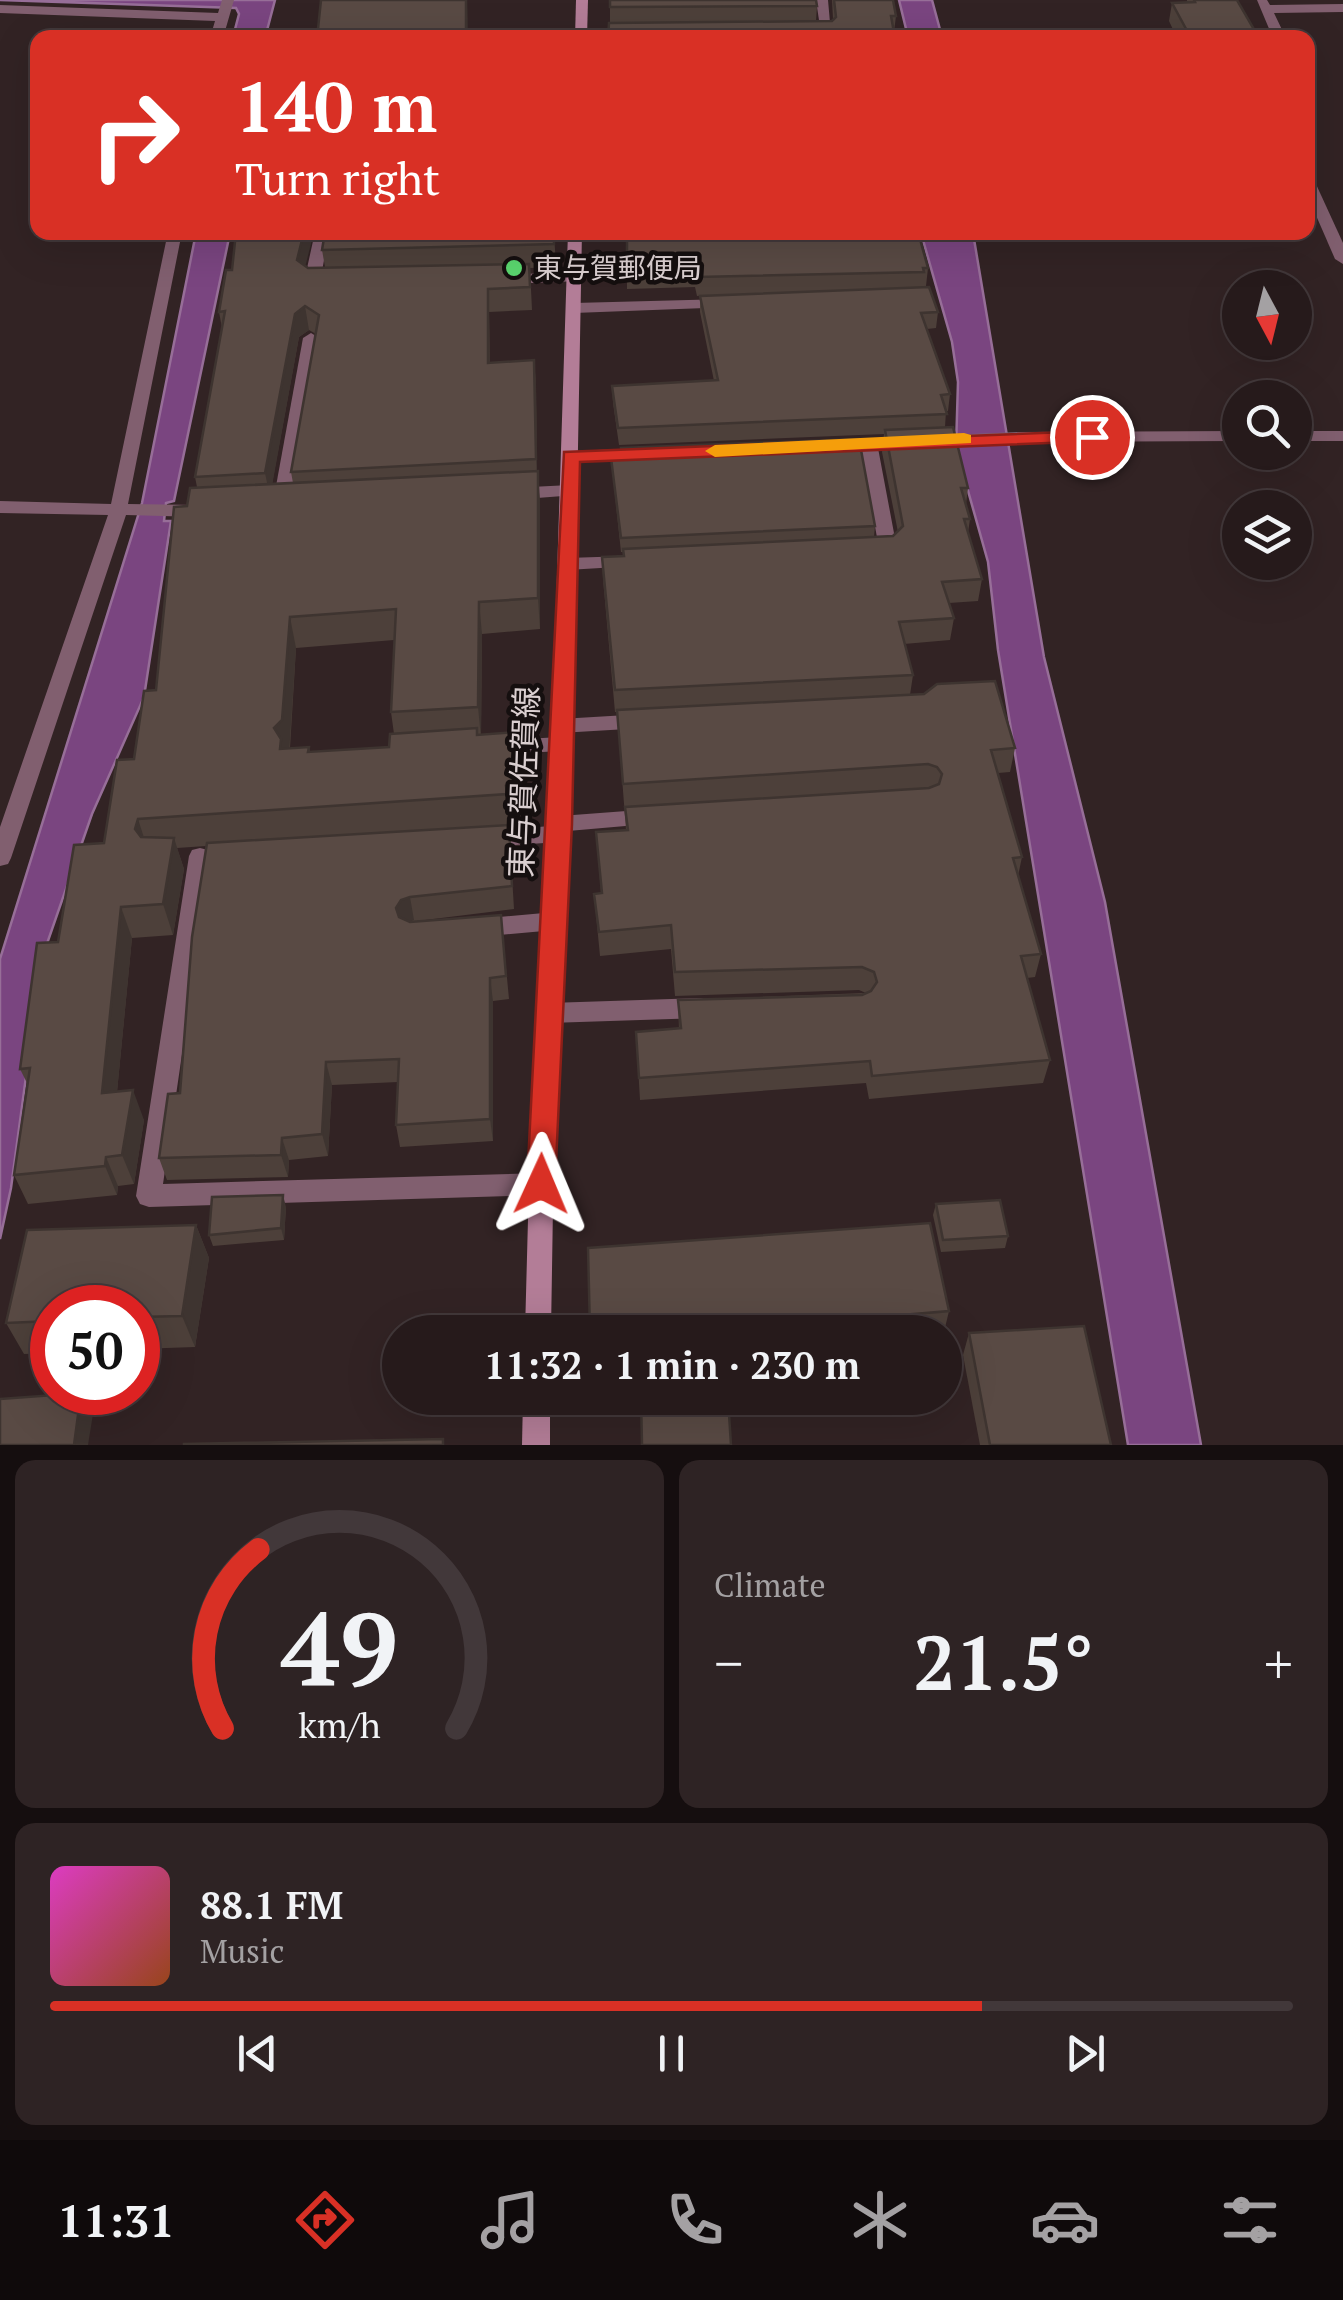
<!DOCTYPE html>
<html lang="en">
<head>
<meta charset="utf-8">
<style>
	:root { --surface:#261a1b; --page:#2e2324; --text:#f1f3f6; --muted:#a4a1a3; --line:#42383a; --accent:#d93025 }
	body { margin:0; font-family:"PT Serif","Noto Sans JP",serif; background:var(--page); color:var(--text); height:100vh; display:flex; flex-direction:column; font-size:38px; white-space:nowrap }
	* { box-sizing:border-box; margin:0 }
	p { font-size:32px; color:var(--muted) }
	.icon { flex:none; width:55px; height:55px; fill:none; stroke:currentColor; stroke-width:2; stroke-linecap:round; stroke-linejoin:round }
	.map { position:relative; height:1445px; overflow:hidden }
	.details { display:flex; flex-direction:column; gap:15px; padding:15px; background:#150e0f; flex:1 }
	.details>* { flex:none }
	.guide { position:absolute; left:30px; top:30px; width:1285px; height:210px; border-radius:20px; box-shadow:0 10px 40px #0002,0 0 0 2px var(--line); background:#d93025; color:#fff; overflow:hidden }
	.needle { width:65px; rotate:173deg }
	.controls { position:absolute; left:1222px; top:270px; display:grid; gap:20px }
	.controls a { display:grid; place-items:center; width:90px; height:90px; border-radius:50%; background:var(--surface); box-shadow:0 10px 40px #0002,0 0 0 2px var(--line); font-size:50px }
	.speed { position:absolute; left:30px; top:1285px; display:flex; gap:20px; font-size:50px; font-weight:700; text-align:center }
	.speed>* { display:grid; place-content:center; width:130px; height:130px; border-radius:50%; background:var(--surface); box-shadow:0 10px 40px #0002,0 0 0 2px var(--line); line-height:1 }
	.speed .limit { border:15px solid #d22; background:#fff; color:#111 }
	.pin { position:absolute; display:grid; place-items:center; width:85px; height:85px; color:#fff; margin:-42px; border:5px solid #fff; border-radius:50%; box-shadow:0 2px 10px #0007 }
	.me { position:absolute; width:110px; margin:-55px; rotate:1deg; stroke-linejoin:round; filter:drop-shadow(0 0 8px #0008) }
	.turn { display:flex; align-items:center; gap:35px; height:210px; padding:0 40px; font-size:45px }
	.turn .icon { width:130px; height:130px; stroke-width:2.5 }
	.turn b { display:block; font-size:70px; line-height:85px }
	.big { font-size:75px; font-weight:700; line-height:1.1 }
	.details .widget { flex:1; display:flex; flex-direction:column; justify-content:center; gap:15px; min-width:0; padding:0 35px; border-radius:20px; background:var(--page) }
	.details .dial { align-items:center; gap:0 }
	.dial svg { height:260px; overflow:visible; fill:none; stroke:var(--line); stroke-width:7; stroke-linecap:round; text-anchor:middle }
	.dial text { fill:var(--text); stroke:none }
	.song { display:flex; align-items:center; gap:30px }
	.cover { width:120px; height:120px; border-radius:15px; background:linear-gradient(135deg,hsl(310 70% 55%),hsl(20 70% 35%)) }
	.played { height:10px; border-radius:5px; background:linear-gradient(90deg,var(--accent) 75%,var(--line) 75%) }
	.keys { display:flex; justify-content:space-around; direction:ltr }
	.heat { display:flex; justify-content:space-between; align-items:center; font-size:55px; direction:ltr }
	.details .tiles { flex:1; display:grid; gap:15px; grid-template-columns:1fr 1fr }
	.widget:last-child { grid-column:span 2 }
	.trip { position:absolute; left:382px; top:1315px; width:580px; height:100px; border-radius:50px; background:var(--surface); box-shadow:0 10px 40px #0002,0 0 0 2px var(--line); font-weight:700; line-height:100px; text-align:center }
	.menu { display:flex; height:160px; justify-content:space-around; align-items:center; background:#0f0a0b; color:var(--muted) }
	.menu .icon { width:70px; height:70px }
	.menu .active { color:var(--accent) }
	.menu b { font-size:45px; color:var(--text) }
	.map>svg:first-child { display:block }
</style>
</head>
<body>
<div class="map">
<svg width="1343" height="1445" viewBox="0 0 1343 1445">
	<rect width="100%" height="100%" fill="#322324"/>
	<g fill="#7a4580" stroke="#976e98" stroke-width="2.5">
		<polygon points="0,0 275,0 265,38 233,37 239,14 236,8"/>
		<polygon points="899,0 932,0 942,37 908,37"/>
		<polygon points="196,233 230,233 174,501 166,503 164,521 171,521 144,697 92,814 42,958 11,1188 0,1239 0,959 142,503"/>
		<polygon points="921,233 973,233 1044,657 1105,902 1201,1445 1128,1445 998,650 988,562 956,448 958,382 952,342"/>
	</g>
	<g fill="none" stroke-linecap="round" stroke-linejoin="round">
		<g fill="#815f6f" fill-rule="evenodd">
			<polygon points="222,0 234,0 223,38 210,38 215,21 0,13 0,5 218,13"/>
			<polygon points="816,0 828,0 831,34 810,35 804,31 820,27"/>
			<polygon points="1257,0 1267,0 1270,5 1343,4 1343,12 1274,13 1286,38 1273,38"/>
			<polygon points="581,28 636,28 642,32 636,36 577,35 575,32"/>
			<polygon points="1308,178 1315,182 1343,243 1343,264 1335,259 1308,197"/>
			<polygon points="168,232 182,232 128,504 198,505 207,511 198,517 126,515 11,858 8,864 0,866 0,827 108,515 0,513 0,501 111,504"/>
			<polygon points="315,232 329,232 321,277 330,282 322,287 307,285 304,282"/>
			<polygon points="574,273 579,275 579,281 506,284 498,279 506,274"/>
			<polygon points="727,299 735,304 732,307 574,313 566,308 574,303"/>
			<polygon points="311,333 319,338 290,508 281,514 272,508 303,338"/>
			<polygon points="1240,431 1240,441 1018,442 878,448 897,549 888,555 870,553 867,549 878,543 861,449 832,450 823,445 832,440 1018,432"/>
			<rect x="1295" y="431" width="48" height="10"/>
			<polygon points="648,448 654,449 657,453 654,457 571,461 562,456 571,451"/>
			<polygon points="570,485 576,487 579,491 576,495 511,500 502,494 511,488"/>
			<polygon points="628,556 637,562 634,566 567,570 558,564 567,558"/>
			<polygon points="644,714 654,721 644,728 560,733 550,726 560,719"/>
			<polygon points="560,737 570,744 560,751 492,755 482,748 492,741"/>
			<polygon points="653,809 660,811 664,817 660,823 568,831 566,840 559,842 486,847 478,845 475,839 478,833 486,831 551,826 553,818 560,816"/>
			<polygon points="200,848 208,850 211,856 163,1184 541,1173 550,1176 553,1184 550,1192 541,1195 149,1207 140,1204 136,1196 189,856 192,850"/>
			<polygon points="555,912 563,915 566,921 563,927 555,930 477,937 469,934 466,928 469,922 477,919"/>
			<polygon points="702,998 710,1001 714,1008 710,1015 702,1018 549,1023 541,1020 537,1013 541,1006 549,1003"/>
		</g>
		<g fill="#b37d97" fill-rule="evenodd">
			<polygon points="576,0 588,0 587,38 575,38"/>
			<polygon points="568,232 582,232 571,824 554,1144 551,1332 525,1332 530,1144 549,824"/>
			<polygon points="523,1398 550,1398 550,1445 522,1445"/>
		</g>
	</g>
	<g fill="#4d403a" fill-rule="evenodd">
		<polygon points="610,0 817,6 816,21 832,21 833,19 832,0 893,0 896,16 894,32 610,23"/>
		<polygon points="1187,0 1237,0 1259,38 1177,38 1169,21 1172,3 1187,2"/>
		<path d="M 554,232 L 556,267 L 530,268 L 532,310 L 489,312 L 490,363 L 534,360 L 536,384 L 537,471 L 540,503 L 540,629 L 482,634 L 481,735 L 518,732 L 523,816 L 509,817 L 509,825 L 514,909 L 409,922 L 501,915 L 509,999 L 493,1001 L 493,1141 L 400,1147 L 396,1125 L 398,1082 L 332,1085 L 328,1156 L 289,1160 L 288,1177 L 167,1180 L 159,1158 L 180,1093 L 206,846 L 177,848 L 184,869 L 173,935 L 132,938 L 117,1092 L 144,1120 L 134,1184 L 118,1186 L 117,1195 L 28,1204 L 14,1175 L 28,1085 L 20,1069 L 58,942 L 104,843 L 134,759 L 156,690 L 197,487 L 195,477 L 222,328 L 219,312 L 305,266 L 308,268 L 325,267 L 322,250 ZM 309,330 L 316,334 L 291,472 L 293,483 L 272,484 L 299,337 ZM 394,640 L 391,712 L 394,734 L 389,747 L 310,752 L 309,747 L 290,748 L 296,648 Z"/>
		<polygon points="627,232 928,268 926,286 923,286 938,312 936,328 927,329 950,394 948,411 946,411 945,427 968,488 966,504 970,519 968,533 982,579 978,601 949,603 954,618 950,640 904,644 913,675 910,695 1015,748 1010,772 998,773 1022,857 1018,876 1041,954 1035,977 1027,978 1050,1060 1043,1083 869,1099 866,1083 640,1100 636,1032 679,1029 678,1000 866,993 859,990 675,996 671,949 600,956 594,894 601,893 596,832 626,830 617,712 615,712 603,579 602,557 623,556 623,552 621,552 611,458 621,457 621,448 875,526 874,537 893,536 898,532 882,452 884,434 619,445 613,403 612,386 714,381 700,312 700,296 717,295 697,296 695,287 627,289"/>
		<polygon points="936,1204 1008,1236 1005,1248 941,1252 933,1215"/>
		<polygon points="286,1207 284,1240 213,1246 209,1235"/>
		<polygon points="196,1225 209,1258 195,1347 138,1349 138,1308 52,1308 52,1353 24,1354 6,1323"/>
		<polygon points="949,1311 944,1332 590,1332"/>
		<polygon points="969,1333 1111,1445 980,1445 963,1355"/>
	</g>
	<g fill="#3e3430">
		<polygon points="466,0 467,0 468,38 466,38"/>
		<polygon points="304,232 314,232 301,283 297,260"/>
		<polygon points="488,289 489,312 490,387 488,363"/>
		<polygon points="305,306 309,330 299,337 270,497 265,473 295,314"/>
		<polygon points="534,360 536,384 537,483 536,459"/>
		<polygon points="538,471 540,503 540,629 538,598"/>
		<polygon points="479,602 482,634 481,738 478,707"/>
		<polygon points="290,617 296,648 288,770 274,728"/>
		<polygon points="138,819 148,850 135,829"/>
		<polygon points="174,838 184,869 173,935 163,904"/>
		<polygon points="410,897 414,920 405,924 400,931 396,908 401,900"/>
		<polygon points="121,907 132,938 114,1123 102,1093"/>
		<polygon points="490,978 493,1001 493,1141 490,1119"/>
		<polygon points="326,1062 332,1085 328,1156 322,1134"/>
		<polygon points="133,1090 144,1120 134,1184 122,1155"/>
		<polygon points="282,1138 289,1160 288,1177 281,1155"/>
		<polygon points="106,1157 118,1186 117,1195 105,1166"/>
		<polygon points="283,1195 286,1207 284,1240 281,1228"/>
		<polygon points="196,1225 209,1258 195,1347 182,1316"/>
		<polygon points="81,1393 93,1414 88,1445 74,1445"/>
	</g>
	<g fill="#594a44" stroke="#3e3430" stroke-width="2.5">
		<polygon points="321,0 466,0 466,34 455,34 455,38 317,38"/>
		<polygon points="610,0 816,0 817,6 610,7"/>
		<polygon points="834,0 893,0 896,16 891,16 895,38 608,38 609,23 832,21 836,17"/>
		<polygon points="1194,0 1237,0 1259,38 1191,38 1172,3 1195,2"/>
		<polygon points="236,232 304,232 297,260 308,268 529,264 530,287 488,289 488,363 534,360 536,459 291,472 319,315 305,306 295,314 265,473 195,477 225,311 219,312 226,270 232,270"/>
		<polygon points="325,232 554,232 554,244 322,250"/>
		<polygon points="627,232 918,232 928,268 923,268 924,272 697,277 695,269 627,271"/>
		<polygon points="929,287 938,312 921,313 950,394 941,395 947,414 618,428 612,386 718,380 700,296"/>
		<polygon points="953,427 968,488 961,488 970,519 964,519 982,579 942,582 954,618 899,622 913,675 615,690 602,557 624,556 623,549 893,536 903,526 885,430"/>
		<polygon points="859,439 875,526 621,538 611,458 622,457 621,448"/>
		<polygon points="538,471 538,598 479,602 478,707 391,712 396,609 290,617 282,720 274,728 281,739 280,749 309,747 308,752 389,747 390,734 477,728 477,735 518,732 520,785 506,786 507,794 138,819 135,829 141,837 174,838 163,904 121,907 102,1093 133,1090 122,1155 106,1157 105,1166 14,1175 30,1068 20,1069 37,943 58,942 74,845 104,843 117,760 134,759 144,691 156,690 174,507 187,506 190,488"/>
		<polygon points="995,681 1015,748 991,750 1022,857 1013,858 1041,954 1021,956 1050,1060 872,1076 870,1061 639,1078 636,1032 681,1028 678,1000 862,995 871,991 877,982 874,972 862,967 675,972 671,925 599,932 594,894 602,893 596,832 628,830 625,807 929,788 939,784 942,774 937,767 928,764 623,784 617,710 924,694 937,684"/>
		<polygon points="509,825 512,886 410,897 401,900 396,908 399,917 410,922 501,915 506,976 490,978 490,1119 396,1125 399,1059 326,1062 322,1134 282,1138 281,1155 159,1158 168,1094 180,1093 192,937 207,843"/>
		<polygon points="283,1195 281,1228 209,1235 212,1197"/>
		<polygon points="1000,1200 1008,1236 943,1240 936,1204"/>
		<polygon points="930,1223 949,1311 723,1330 723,1332 590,1332 588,1248"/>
		<polygon points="196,1225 182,1316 138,1317 138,1308 52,1308 52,1321 6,1323 27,1230"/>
		<polygon points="1084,1326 1111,1445 990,1445 969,1333"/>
		<polygon points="81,1393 74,1445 0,1445 0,1399"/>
		<polygon points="641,1398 728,1398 731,1445 642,1445"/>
		<polygon points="443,1439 443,1445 184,1445 184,1444"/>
	</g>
	<polygon fill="#d93025" stroke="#8d1f18" stroke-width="2.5" points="1092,431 1102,437 1099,441 580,462 572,824 555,1184 551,1193 541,1197 531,1193 527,1184 564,452"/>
	<polygon fill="#f59e0b" points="964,433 971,435 971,443 715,457 705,451 715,445"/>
	<circle fill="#5ad56e" stroke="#150f0f" stroke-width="4" cx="514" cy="268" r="10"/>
	<g text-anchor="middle" stroke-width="9" stroke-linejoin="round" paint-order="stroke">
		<g font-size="28" fill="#dacfd0" stroke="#150f0f" text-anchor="start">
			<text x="534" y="278">東与賀郵便局</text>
		</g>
		<g font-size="32" fill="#dacfd0" stroke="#150f0f">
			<text transform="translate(524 782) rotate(-88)" y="11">東与賀佐賀線</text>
		</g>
	</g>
</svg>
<div class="controls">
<a><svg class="needle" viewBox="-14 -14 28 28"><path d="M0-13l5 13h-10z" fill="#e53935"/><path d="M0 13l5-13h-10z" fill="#a4a1a3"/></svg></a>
<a><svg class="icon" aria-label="search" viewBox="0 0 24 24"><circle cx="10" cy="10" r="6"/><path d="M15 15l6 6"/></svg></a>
<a><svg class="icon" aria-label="layers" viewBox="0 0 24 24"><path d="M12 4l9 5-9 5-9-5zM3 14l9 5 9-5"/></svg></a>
</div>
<div class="speed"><div class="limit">50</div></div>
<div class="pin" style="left:1092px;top:437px;background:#d93025"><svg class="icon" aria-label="arrive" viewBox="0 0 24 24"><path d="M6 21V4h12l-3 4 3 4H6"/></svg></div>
<svg class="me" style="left:541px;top:1184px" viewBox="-20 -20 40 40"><path d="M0-17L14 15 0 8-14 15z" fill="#d93025" stroke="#fff" stroke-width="4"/></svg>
<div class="trip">11:32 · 1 min · 230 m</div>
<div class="guide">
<div class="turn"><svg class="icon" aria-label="right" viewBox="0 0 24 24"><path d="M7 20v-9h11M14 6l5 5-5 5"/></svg><div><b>140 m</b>Turn right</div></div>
</div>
</div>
<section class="details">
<div class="tiles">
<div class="widget dial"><svg viewBox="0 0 100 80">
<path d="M14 69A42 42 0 1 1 86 69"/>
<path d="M14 69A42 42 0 0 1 25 14" stroke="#d93025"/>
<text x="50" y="56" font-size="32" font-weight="700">49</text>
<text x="50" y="72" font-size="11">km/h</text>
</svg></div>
<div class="widget"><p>Climate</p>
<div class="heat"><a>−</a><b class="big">21.5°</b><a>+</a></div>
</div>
<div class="widget">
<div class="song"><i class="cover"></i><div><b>88.1 FM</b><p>Music</p></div></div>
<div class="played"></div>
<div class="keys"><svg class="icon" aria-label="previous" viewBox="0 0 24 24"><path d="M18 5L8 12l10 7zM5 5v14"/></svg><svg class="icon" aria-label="pause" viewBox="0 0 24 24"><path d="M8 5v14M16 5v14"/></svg><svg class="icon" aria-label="next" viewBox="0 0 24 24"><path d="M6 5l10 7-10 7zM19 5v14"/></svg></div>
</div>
</div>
</section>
<nav class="menu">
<b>11:31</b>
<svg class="icon active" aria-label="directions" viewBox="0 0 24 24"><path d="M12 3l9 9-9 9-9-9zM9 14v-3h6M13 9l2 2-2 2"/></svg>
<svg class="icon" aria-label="music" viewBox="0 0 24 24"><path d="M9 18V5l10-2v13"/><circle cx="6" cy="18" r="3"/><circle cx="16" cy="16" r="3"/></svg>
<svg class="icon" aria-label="phone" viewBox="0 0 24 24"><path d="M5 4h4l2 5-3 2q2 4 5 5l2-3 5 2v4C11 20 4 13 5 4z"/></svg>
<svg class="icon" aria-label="climate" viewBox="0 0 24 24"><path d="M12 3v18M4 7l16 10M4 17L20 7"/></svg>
<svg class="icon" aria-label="car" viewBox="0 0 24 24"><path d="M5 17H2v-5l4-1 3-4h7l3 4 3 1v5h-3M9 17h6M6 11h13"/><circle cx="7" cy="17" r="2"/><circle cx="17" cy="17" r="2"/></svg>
<svg class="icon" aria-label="filters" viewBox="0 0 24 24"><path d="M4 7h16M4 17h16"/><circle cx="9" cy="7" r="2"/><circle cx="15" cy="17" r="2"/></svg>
</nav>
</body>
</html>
